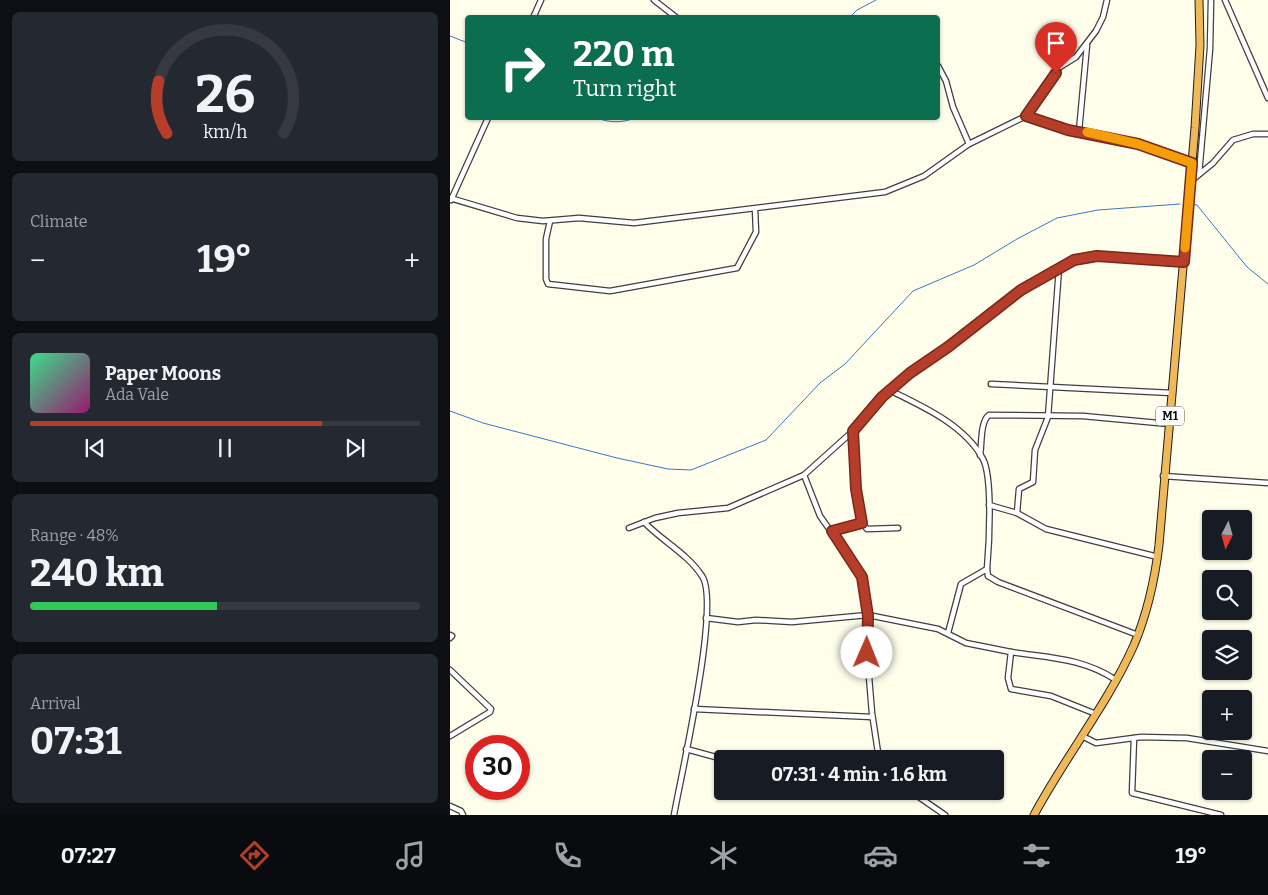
<!DOCTYPE html>
<html lang="en">
<head>
<meta charset="utf-8">
<style>
	:root { --surface:#171b24; --page:#242831; --text:#f1f3f6; --muted:#9ea1a6; --line:#363941; --accent:#b63d2a }
	body { margin:0; font-family:Bitter,serif; background:var(--page); color:var(--text); height:100vh; display:flex; flex-direction:column; font-size:19px; white-space:nowrap }
	* { box-sizing:border-box; margin:0 }
	p { font-size:16px; color:var(--muted) }
	.icon { flex:none; width:28px; height:28px; fill:none; stroke:currentColor; stroke-width:2; stroke-linecap:round; stroke-linejoin:round }
	.map { position:relative; flex:1; overflow:hidden }
	.sheet { display:flex; flex-direction:column; gap:12px; padding:12px; background:#0d0f14; width:450px }
	.sheet>* { flex:none }
	.guide { position:absolute; left:15px; top:15px; width:475px; height:105px; border-radius:5px; box-shadow:0 1px 4px #0004; background:#0b6e4f; color:#fff; overflow:hidden }
	.needle { width:32px; rotate:186deg }
	.fabs { position:absolute; left:752px; top:510px; display:grid; gap:10px }
	.fabs a { display:grid; place-items:center; width:50px; height:50px; border-radius:5px; background:var(--surface); box-shadow:0 1px 4px #0004; font-size:25px }
	.speed { position:absolute; left:15px; top:735px; display:flex; gap:10px; font-size:25px; font-weight:700; text-align:center }
	.speed>* { display:grid; place-content:center; width:65px; height:65px; border-radius:50%; background:var(--surface); box-shadow:0 1px 4px #0004; line-height:1 }
	.speed .limit { border:8px solid #d22; background:#fff; color:#111 }
	.pin { position:absolute; display:grid; place-items:center; width:42px; height:42px; color:#fff; margin:-51px -21px; border-radius:50% 50% 50% 0; rotate:-45deg; box-shadow:0 0 5px #0007 }
	.pin .icon { rotate:45deg }
	.me { position:absolute; width:55px; margin:-28px; rotate:1deg; stroke-linejoin:round; filter:drop-shadow(0 0 4px #0008) }
	.turn { display:flex; align-items:center; gap:18px; height:105px; padding:0 25px; font-size:22px }
	.turn .icon { width:65px; height:65px; stroke-width:2.5 }
	.turn b { display:block; font-size:35px; line-height:42px }
	.big { font-size:38px; font-weight:700; line-height:1.1 }
	.sheet .widget { flex:1; display:flex; flex-direction:column; justify-content:center; gap:8px; min-width:0; padding:0 18px; border-radius:8px; background:var(--page) }
	.sheet .dial { align-items:center; gap:0 }
	.dial svg { height:130px; overflow:visible; fill:none; stroke:var(--line); stroke-width:7; stroke-linecap:round; text-anchor:middle }
	.dial text { fill:var(--text); stroke:none }
	.song { display:flex; align-items:center; gap:15px }
	.cover { width:60px; height:60px; border-radius:8px; background:linear-gradient(135deg,hsl(150 70% 55%),hsl(320 70% 35%)) }
	.played { height:5px; border-radius:2px; background:linear-gradient(90deg,var(--accent) 75%,var(--line) 75%) }
	.keys { display:flex; justify-content:space-around; direction:ltr }
	.heat { display:flex; justify-content:space-between; align-items:center; font-size:28px; direction:ltr }
	.charge { height:8px; border-radius:4px; background:linear-gradient(90deg,#34c759 48%,var(--line) 0) }
	.trip { position:absolute; left:264px; top:750px; width:290px; height:50px; border-radius:5px; background:var(--surface); box-shadow:0 1px 4px #0004; font-weight:700; line-height:50px; text-align:center }
	.dock { display:flex; height:80px; justify-content:space-around; align-items:center; background:#090b0e; color:var(--muted) }
	.dock .icon { width:35px; height:35px }
	.dock .selected { color:var(--accent) }
	.dock b { font-size:22px; color:var(--text) }
	main { display:flex; flex:1; min-height:0 }
	.map>svg:first-child { display:block }
</style>
</head>
<body>
<main>
<section class="sheet">
<div class="widget dial"><svg viewBox="0 0 100 80">
<path d="M14 69A42 42 0 1 1 86 69"/>
<path d="M14 69A42 42 0 0 1 9 37" stroke="#b63d2a"/>
<text x="50" y="56" font-size="32" font-weight="700">26</text>
<text x="50" y="72" font-size="11">km/h</text>
</svg></div>
<div class="widget"><p>Climate</p>
<div class="heat"><a>−</a><b class="big">19°</b><a>+</a></div>
</div>
<div class="widget">
<div class="song"><i class="cover"></i><div><b>Paper Moons</b><p>Ada Vale</p></div></div>
<div class="played"></div>
<div class="keys"><svg class="icon" aria-label="previous" viewBox="0 0 24 24"><path d="M18 5L8 12l10 7zM5 5v14"/></svg><svg class="icon" aria-label="pause" viewBox="0 0 24 24"><path d="M8 5v14M16 5v14"/></svg><svg class="icon" aria-label="next" viewBox="0 0 24 24"><path d="M6 5l10 7-10 7zM19 5v14"/></svg></div>
</div>
<div class="widget"><p>Range · 48%</p><b class="big">240 km</b><div class="charge"></div></div>
<div class="widget"><p>Arrival</p><b class="big">07:31</b></div>
</section>
<div class="map">
<svg width="818" height="815" viewBox="0 0 818 815">
	<rect width="100%" height="100%" fill="#fefeeb"/>
	<g fill="none" stroke-linecap="round" stroke-linejoin="round">
		<g stroke="#3c76c8" stroke-width="1">
			<polyline points="399,18 407,10 426,0"/>
			<polyline points="0,36 18,43"/>
			<path d="M 147,118 C 160,123 172,123 185,118"/>
			<polyline points="742,204 747,205 797,267 818,284"/>
			<polyline points="0,411 33,423 167,458 218,469 241,470 316,440 370,383 395,364 463,291 524,265 567,239 607,218 648,210 730,204"/>
		</g>
		<defs>
			<g id="minor">
				<polyline points="204,0 227,18"/>
				<polyline points="775,0 818,98"/>
				<polyline points="83,18 91,0"/>
				<polyline points="488,66 496,81 503,107 519,144"/>
				<polyline points="576,116 610,67 626,57 646,31 653,17 657,0"/>
				<polyline points="629,131 637,45"/>
				<polyline points="749,174 760,49 761,0"/>
				<polyline points="741,181 763,163 783,140 803,134 818,134"/>
				<polyline points="0,198 67,218 93,221 129,218 184,223 435,192 474,176 519,144 576,116 619,130 688,144 742,163"/>
				<polyline points="1,200 38,118"/>
				<polyline points="100,221 96,239 96,279 98,284 160,291 287,268 306,232 305,209"/>
				<polyline points="541,384 722,393"/>
				<path d="M 439,390 C 472,406 515,425 533,459 C 543,478 539,546 537,569"/>
				<path d="M 530,455 C 532,444 530,422 539,415 L 633,416 L 719,424"/>
				<polyline points="713,476 818,483"/>
				<polyline points="539,505 567,513 596,529 708,557"/>
				<polyline points="567,513 569,489 583,482 585,450 598,417 609,268"/>
				<path d="M 194,522 C 212,541 238,554 252,576 C 271,603 231,775 224,815"/>
				<polyline points="412,523 417,529 448,528"/>
				<polyline points="179,528 205,518 228,513 278,508 354,475"/>
				<polyline points="382,531 412,523 406,489 403,431"/>
				<polyline points="256,618 288,622 306,620 342,622 418,615 488,629 516,643 561,652 558,678 561,689 601,696 646,714"/>
				<polyline points="498,633 511,584 537,569 538,576 548,582 688,635"/>
				<polyline points="0,635 2,636 0,638"/>
				<path d="M 561,652 C 600,658 633,658 666,680"/>
				<polyline points="0,670 41,709 40,712 0,736"/>
				<polyline points="244,709 422,717"/>
				<polyline points="632,736 646,743 691,737 737,738 818,751"/>
				<polyline points="684,738 682,793 771,815"/>
				<polyline points="236,749 273,759"/>
				<path d="M 429,759 L 422,713 L 417,653 L 418,615 L 413,577 L 370,516 L 354,475 L 403,431 L 439,390 L 571,290 C 591,278 612,264 636,257 L 734,261"/>
				<polyline points="457,791 466,795 495,815"/>
				<polyline points="0,806 11,811 13,815"/>
			</g>
			<path id="highway" d="M 584,815 C 615,757 657,705 684,645 C 697,614 705,578 709,545 L 745,128 L 750,45 L 749,0"/>
		</defs>
		<use href="#minor" stroke="#3f3f3f" stroke-width="7"/>
		<use href="#highway" stroke="#1d1d1d" stroke-width="9"/>
		<use href="#minor" stroke="#fff" stroke-width="4.5"/>
		<use href="#highway" stroke="#efb959" stroke-width="7"/>
	</g>
	<g fill="none" stroke-linecap="round" stroke-linejoin="round">
		<defs>
			<polyline id="route" points="417,653 418,616 412,577 382,531 412,523 406,489 403,431 432,397 460,373 498,347 571,290 624,260 647,256 734,262 742,163 688,144 618,130 576,116 606,73"/>
		</defs>
		<use href="#route" stroke="#76281b" stroke-width="12"/>
		<use href="#route" stroke="#b63d2a" stroke-width="9"/>
		<polyline stroke="#f59e0b" stroke-width="9" points="637,132 688,144 742,163 735,248"/>
	</g>
	<g text-anchor="middle" stroke-width="5" stroke-linejoin="round" paint-order="stroke">
		<rect fill="#fff" stroke="#555" stroke-width="1" x="706" y="406.5" width="28" height="19" rx="4"/>
		<g font-size="12" font-weight="bold" fill="#0c0c0c">
			<text x="720" y="420">M1</text>
		</g>
	</g>
</svg>
<div class="fabs">
<a><svg class="needle" viewBox="-14 -14 28 28"><path d="M0-13l5 13h-10z" fill="#e53935"/><path d="M0 13l5-13h-10z" fill="#9ea1a6"/></svg></a>
<a><svg class="icon" aria-label="search" viewBox="0 0 24 24"><circle cx="10" cy="10" r="6"/><path d="M15 15l6 6"/></svg></a>
<a><svg class="icon" aria-label="layers" viewBox="0 0 24 24"><path d="M12 4l9 5-9 5-9-5zM3 14l9 5 9-5"/></svg></a>
<a>+</a>
<a>−</a>
</div>
<div class="speed"><div class="limit">30</div></div>
<div class="pin" style="left:606px;top:73px;background:#d93025"><svg class="icon" aria-label="arrive" viewBox="0 0 24 24"><path d="M6 21V4h12l-3 4 3 4H6"/></svg></div>
<svg class="me" style="left:417px;top:653px" viewBox="-20 -20 40 40"><circle r="19" fill="#fff"/><path d="M0-13L10 11 0 6-10 11z" fill="#b63d2a"/></svg>
<div class="trip">07:31 · 4 min · 1.6 km</div>
<div class="guide">
<div class="turn"><svg class="icon" aria-label="right" viewBox="0 0 24 24"><path d="M7 20v-9h11M14 6l5 5-5 5"/></svg><div><b>220 m</b>Turn right</div></div>
</div>
</div>
</main>
<nav class="dock">
<b>07:27</b>
<svg class="icon selected" aria-label="directions" viewBox="0 0 24 24"><path d="M12 3l9 9-9 9-9-9zM9 14v-3h6M13 9l2 2-2 2"/></svg>
<svg class="icon" aria-label="music" viewBox="0 0 24 24"><path d="M9 18V5l10-2v13"/><circle cx="6" cy="18" r="3"/><circle cx="16" cy="16" r="3"/></svg>
<svg class="icon" aria-label="phone" viewBox="0 0 24 24"><path d="M5 4h4l2 5-3 2q2 4 5 5l2-3 5 2v4C11 20 4 13 5 4z"/></svg>
<svg class="icon" aria-label="climate" viewBox="0 0 24 24"><path d="M12 3v18M4 7l16 10M4 17L20 7"/></svg>
<svg class="icon" aria-label="car" viewBox="0 0 24 24"><path d="M5 17H2v-5l4-1 3-4h7l3 4 3 1v5h-3M9 17h6M6 11h13"/><circle cx="7" cy="17" r="2"/><circle cx="17" cy="17" r="2"/></svg>
<svg class="icon" aria-label="filters" viewBox="0 0 24 24"><path d="M4 7h16M4 17h16"/><circle cx="9" cy="7" r="2"/><circle cx="15" cy="17" r="2"/></svg>
<b>19°</b>
</nav>
</body>
</html>
